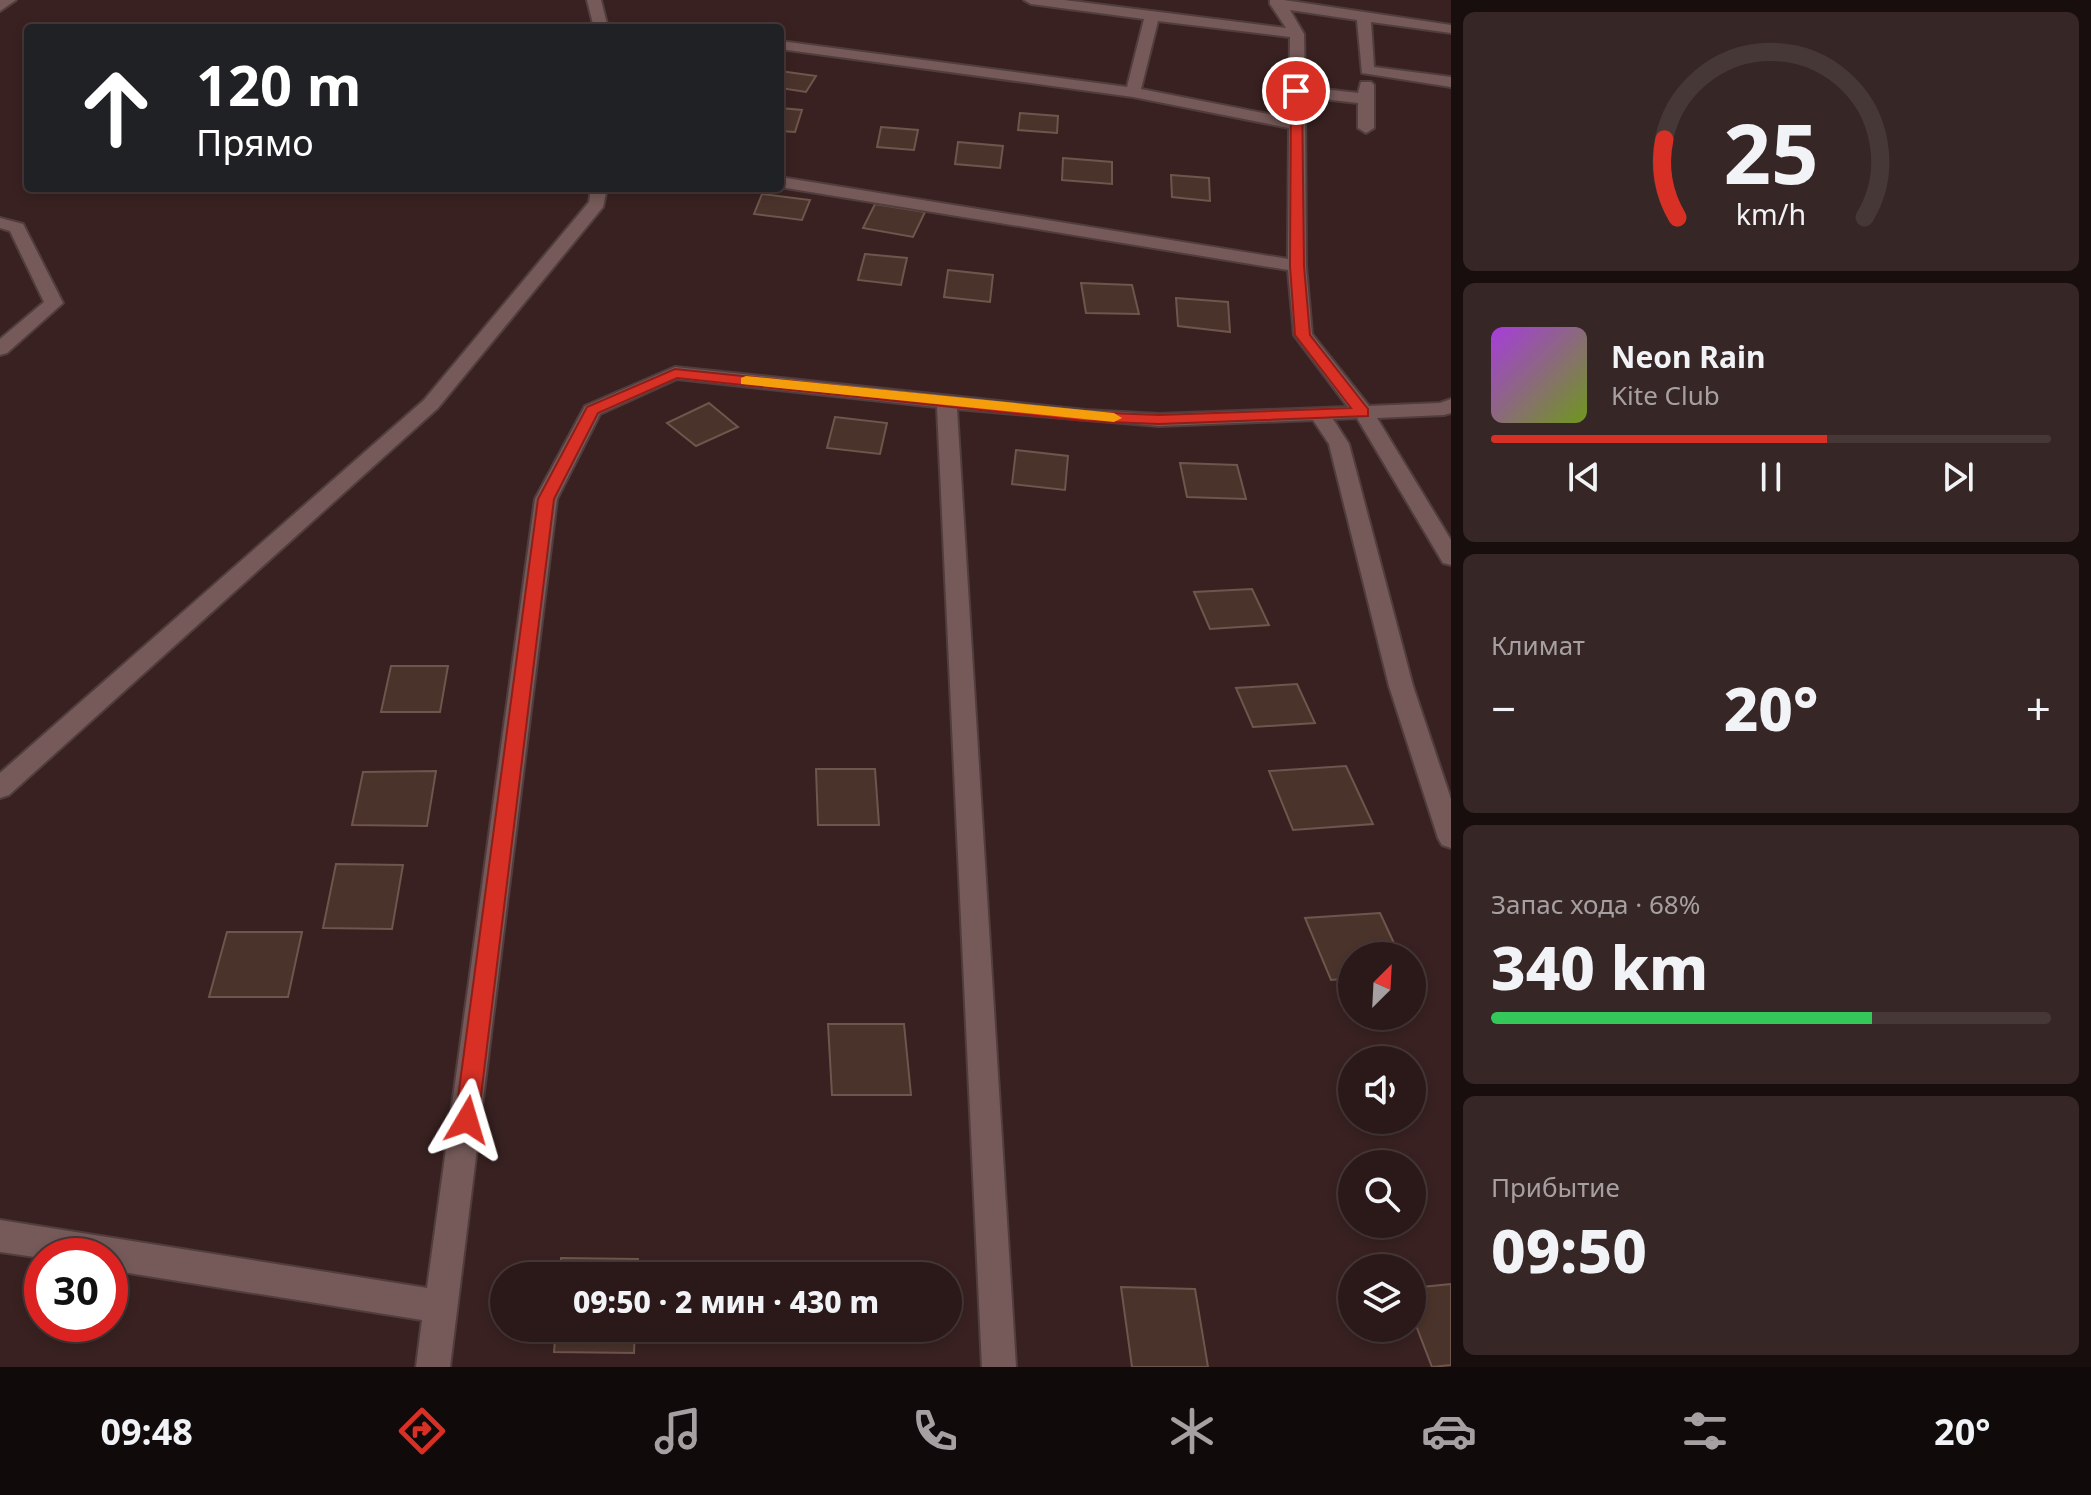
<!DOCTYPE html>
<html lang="ru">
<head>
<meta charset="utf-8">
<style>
	:root { --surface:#2b1919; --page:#372626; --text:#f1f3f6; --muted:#a6a0a2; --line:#473838; --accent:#d93025 }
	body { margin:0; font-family:"Noto Sans",sans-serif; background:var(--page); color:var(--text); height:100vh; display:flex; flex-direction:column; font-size:30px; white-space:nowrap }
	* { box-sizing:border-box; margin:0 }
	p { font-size:26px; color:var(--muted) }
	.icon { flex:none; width:44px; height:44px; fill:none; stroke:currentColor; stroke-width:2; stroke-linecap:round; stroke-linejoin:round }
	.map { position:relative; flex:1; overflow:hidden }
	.panel { display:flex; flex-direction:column; gap:12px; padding:12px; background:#180e0e; width:640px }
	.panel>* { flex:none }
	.top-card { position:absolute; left:24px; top:24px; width:760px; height:168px; border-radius:8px; box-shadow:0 4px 12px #0003,0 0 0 2px var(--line); background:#202124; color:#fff; overflow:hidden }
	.needle { width:52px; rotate:24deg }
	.fabs { position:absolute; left:1338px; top:942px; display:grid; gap:16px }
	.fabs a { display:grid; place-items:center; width:88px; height:88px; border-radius:50%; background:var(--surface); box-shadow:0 4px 12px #0003,0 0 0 2px var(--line); font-size:40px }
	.speed { position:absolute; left:24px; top:1238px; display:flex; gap:16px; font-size:40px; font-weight:700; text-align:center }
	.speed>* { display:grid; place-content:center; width:104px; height:104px; border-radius:50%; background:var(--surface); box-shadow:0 4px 12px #0003,0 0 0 2px var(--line); line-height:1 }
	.speed .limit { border:12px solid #d22; background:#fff; color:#111 }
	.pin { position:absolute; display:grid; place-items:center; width:68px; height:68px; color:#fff; margin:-34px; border:4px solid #fff; border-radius:50%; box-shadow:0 2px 8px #0007 }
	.me { position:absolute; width:88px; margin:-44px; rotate:7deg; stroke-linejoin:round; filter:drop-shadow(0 0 6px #0008) }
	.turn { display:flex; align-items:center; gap:28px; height:168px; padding:0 40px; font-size:36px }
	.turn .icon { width:104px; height:104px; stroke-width:2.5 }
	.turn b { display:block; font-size:56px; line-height:68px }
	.big { font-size:60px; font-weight:800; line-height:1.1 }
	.panel .widget { flex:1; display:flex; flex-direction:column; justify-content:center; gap:12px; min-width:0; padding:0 28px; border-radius:12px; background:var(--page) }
	.panel .dial { align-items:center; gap:0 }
	.dial svg { height:208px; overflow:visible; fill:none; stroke:var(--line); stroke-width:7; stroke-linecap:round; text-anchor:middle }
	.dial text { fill:var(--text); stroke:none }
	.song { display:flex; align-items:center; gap:24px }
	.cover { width:96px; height:96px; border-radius:12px; background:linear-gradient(135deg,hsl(280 70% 55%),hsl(80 70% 35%)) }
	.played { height:8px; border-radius:4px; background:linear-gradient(90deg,var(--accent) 60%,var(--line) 60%) }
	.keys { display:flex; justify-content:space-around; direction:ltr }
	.heat { display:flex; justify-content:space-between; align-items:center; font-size:44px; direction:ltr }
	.charge { height:12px; border-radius:6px; background:linear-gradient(90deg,#34c759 68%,var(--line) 0) }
	.trip { position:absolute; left:490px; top:1262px; width:472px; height:80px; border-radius:40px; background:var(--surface); box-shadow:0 4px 12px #0003,0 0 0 2px var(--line); font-weight:800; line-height:80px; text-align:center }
	.dock { display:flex; height:128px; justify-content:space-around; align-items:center; background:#110a0a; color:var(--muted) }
	.dock .icon { width:56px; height:56px }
	.dock .active { color:var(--accent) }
	.dock b { font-size:36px; color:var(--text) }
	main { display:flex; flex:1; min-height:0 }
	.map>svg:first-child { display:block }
</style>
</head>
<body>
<main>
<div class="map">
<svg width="1451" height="1367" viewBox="0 0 1451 1367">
	<rect width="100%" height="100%" fill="#392121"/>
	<g fill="#4a332b" stroke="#6e564c" stroke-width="2">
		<polygon points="780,71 816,76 806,92 780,88"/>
		<polygon points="780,108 802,110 795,132 780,131"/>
		<polygon points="1020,113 1058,116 1057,133 1018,130"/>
		<polygon points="881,127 918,130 914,150 877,147"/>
		<polygon points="958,142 1003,146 1000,168 955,164"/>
		<polygon points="1063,158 1112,162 1112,184 1062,180"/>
		<polygon points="1171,175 1209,178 1210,201 1172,197"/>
		<polygon points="762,194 810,200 802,220 754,214"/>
		<polygon points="875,204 925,212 913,237 863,228"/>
		<polygon points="865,254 907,258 901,285 858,280"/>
		<polygon points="948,270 993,275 990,302 944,297"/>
		<polygon points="1081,283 1132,285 1139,314 1086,313"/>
		<polygon points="1176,298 1228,302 1230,332 1178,326"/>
		<polygon points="709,403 738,427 696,446 667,423"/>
		<polygon points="835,417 887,423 880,454 827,448"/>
		<polygon points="1016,450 1068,456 1065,490 1012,484"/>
		<polygon points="1180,463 1237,465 1246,499 1187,497"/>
		<polygon points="1252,589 1269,625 1210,629 1194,592"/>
		<polygon points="391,666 448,666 440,712 381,712"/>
		<polygon points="1297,684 1315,723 1253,727 1236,688"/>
		<polygon points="1346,766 1373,824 1293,830 1269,771"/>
		<polygon points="816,769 875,769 879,825 818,825"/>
		<polygon points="436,771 427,826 352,825 363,772"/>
		<polygon points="336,864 403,865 392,929 323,928"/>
		<polygon points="1380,913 1400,956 1352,956 1352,978 1331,980 1305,918"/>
		<polygon points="227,932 302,932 288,997 209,997"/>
		<polygon points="828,1024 904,1024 911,1095 832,1095"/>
		<polygon points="561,1258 638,1259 637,1276 560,1276"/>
		<polygon points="1451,1284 1451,1365 1432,1367 1412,1315 1412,1288"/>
		<polygon points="1121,1287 1195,1289 1208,1367 1132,1367"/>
		<polygon points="556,1328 635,1328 634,1353 554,1352"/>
	</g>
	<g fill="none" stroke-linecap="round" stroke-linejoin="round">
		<defs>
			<g id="minor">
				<polygon points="0,0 16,0 0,11"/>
				<polygon points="587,0 601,0 608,28 594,28"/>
				<path d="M 1024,0 L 1064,0 L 1286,28 L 1270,4 L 1270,0 L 1284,0 L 1451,25 L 1451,33 L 1371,22 L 1374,67 L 1451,77 L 1451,87 L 1362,73 L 1357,20 L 1290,10 L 1304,34 L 1305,87 L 1358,93 L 1361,82 L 1371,82 L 1374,85 L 1374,128 L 1366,133 L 1358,128 L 1358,103 L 1305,97 L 1306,266 L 1312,334 L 1369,406 L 1440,403 L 1451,399 L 1451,413 L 1444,415 L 1377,418 L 1451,540 L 1451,565 L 1443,563 L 1357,418 L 1333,419 L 1349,444 L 1413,686 L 1451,799 L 1451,848 L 1442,845 L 1438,838 L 1389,686 L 1329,444 L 1313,420 L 1159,426 L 957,409 L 1016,1367 L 982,1367 L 937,407 L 677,379 L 600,414 L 557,499 L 450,1367 L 416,1367 L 422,1320 L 110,1270 L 110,1256 L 42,1256 L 42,1258 L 0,1252 L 0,1220 L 427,1288 L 535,499 L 585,406 L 675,367 L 1085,410 L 1159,414 L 1348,407 L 1294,335 L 1288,270 L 780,187 L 780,177 L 1288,259 L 1289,128 L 1133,97 L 780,49 L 780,41 L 1127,87 L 1144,19 L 1031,4 ZM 1158,21 L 1290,37 L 1289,118 L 1141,89 Z"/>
				<polygon points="591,188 607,188 603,207 438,408 9,795 0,798 0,773 424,400 589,202"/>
				<polygon points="0,218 23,224 63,303 7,353 0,355 0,339 44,302 10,231 0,228"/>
			</g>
		</defs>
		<use href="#minor" stroke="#513d3d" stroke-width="4"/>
		<use href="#minor" fill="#755a59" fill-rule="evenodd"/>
	</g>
	<polygon fill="#d93025" stroke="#8d1f18" stroke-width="2" points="1296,88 1302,91 1304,266 1310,335 1368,409 1368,416 1159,424 1085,421 677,378 598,413 554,499 478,1120 475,1128 467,1131 458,1128 455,1120 538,499 587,407 675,369 1085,412 1159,415 1351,408 1295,335 1290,266 1291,91"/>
	<polygon fill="#f59e0b" points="746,376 1114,413 1122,418 1114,422 741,384 741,378"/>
</svg>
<div class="fabs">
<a><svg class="needle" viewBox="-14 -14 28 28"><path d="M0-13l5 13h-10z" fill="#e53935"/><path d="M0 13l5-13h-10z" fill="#a6a0a2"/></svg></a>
<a><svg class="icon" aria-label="sound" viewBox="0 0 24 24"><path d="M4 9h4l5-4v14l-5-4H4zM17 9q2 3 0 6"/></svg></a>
<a><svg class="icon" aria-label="search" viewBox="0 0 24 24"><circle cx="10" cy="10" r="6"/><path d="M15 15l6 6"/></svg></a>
<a><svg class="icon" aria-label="layers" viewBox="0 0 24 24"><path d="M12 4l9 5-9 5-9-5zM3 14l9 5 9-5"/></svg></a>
</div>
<div class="speed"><div class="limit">30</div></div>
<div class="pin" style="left:1296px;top:91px;background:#d93025"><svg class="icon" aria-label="arrive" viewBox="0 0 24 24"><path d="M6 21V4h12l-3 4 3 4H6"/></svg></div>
<svg class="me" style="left:467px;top:1120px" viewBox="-20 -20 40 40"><path d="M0-17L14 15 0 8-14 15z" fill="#d93025" stroke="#fff" stroke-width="4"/></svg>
<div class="trip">09:50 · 2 мин · 430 m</div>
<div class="top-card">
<div class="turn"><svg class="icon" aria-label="ahead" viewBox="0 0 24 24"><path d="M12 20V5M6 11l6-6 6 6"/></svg><div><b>120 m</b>Прямо</div></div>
</div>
</div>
<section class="panel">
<div class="widget dial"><svg viewBox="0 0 100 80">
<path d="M14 69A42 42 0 1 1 86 69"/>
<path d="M14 69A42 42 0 0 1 9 39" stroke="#d93025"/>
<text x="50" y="56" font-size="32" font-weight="700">25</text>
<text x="50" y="72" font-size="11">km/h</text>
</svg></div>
<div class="widget">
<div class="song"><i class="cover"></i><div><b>Neon Rain</b><p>Kite Club</p></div></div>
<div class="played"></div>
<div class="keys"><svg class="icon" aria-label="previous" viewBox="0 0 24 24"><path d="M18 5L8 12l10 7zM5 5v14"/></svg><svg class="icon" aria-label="pause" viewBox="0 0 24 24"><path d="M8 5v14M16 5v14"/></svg><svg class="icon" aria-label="next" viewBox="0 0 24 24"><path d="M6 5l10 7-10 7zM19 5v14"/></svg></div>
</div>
<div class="widget"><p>Климат</p>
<div class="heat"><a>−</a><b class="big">20°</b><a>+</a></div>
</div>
<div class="widget"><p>Запас хода · 68%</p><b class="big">340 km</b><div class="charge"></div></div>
<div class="widget"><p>Прибытие</p><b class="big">09:50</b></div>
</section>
</main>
<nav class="dock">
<b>09:48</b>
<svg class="icon active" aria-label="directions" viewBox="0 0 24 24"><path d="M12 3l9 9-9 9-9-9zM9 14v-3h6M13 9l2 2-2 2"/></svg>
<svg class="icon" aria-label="music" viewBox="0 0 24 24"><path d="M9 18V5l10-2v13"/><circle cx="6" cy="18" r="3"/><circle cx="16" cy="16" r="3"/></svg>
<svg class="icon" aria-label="phone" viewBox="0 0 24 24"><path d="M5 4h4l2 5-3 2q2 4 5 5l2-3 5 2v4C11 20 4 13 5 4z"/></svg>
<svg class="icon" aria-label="climate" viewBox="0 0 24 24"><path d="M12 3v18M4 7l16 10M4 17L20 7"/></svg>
<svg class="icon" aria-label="car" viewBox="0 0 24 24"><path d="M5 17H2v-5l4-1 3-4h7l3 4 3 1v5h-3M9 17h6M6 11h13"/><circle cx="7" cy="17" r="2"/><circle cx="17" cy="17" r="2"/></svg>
<svg class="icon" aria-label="filters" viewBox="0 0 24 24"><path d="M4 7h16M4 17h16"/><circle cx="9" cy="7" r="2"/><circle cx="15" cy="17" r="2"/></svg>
<b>20°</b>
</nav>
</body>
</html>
